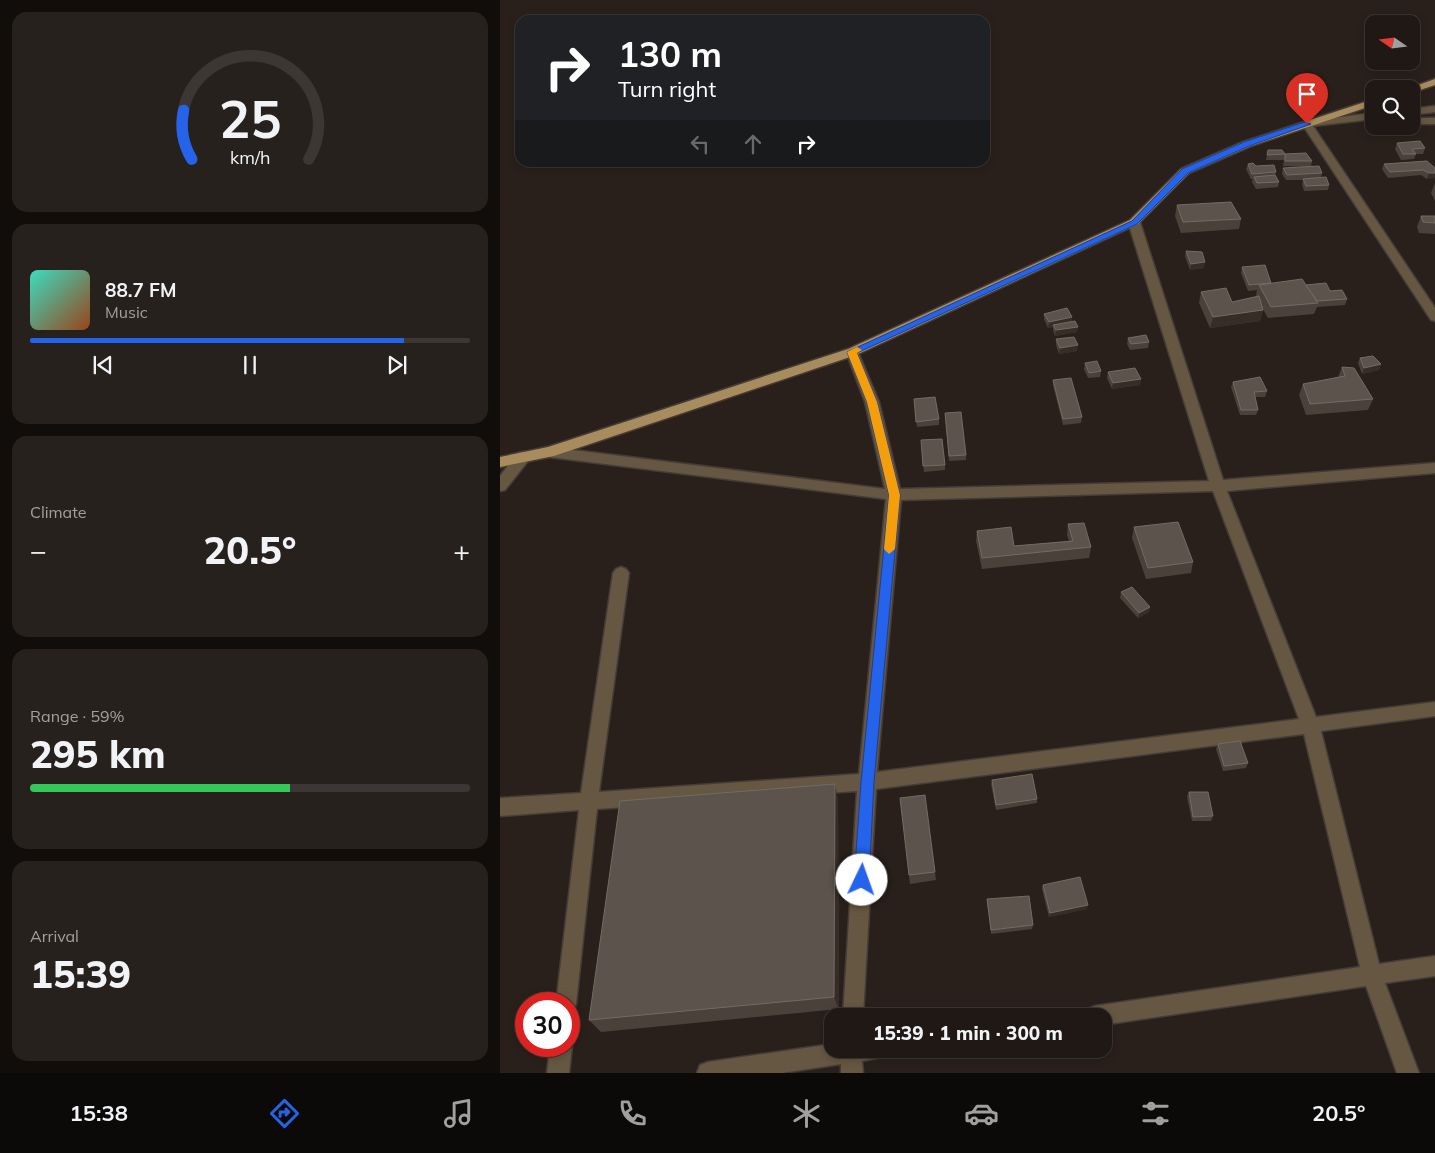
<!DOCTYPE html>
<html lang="en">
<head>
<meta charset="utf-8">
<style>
	:root { --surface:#1f1814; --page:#27211d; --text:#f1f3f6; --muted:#a1a0a0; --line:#3c3734; --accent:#2563eb }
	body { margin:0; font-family:Mulish,sans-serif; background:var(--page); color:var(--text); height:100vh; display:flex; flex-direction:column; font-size:19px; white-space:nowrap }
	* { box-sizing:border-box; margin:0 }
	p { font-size:16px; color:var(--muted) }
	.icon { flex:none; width:28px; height:28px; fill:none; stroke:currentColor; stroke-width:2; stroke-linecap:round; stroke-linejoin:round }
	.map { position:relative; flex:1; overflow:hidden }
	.drawer { display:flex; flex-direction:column; gap:12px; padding:12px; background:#110d0b; width:500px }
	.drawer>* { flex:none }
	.hud { position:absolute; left:15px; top:15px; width:475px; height:152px; border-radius:15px; box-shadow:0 2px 8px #0003,0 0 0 1px var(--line); background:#202124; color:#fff; overflow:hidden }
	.needle { width:32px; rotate:284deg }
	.controls { position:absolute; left:865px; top:15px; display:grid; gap:10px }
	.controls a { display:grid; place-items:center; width:55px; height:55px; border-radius:10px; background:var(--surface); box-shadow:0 2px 8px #0003,0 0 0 1px var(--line); font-size:25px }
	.speed { position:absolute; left:15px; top:992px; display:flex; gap:10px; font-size:25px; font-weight:700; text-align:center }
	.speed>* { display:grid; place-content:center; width:65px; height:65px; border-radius:50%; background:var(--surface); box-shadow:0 2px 8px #0003,0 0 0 1px var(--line); line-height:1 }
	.speed .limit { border:8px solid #d22; background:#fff; color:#111 }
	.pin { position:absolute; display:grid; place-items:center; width:42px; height:42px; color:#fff; margin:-51px -21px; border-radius:50% 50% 50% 0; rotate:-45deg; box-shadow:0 0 5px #0007 }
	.pin .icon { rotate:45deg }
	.me { position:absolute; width:55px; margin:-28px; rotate:3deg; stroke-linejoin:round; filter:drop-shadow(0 0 4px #0008) }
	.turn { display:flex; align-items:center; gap:18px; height:105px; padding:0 20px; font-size:22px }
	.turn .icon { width:65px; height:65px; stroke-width:2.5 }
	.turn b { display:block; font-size:35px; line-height:42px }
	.lanes { display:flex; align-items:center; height:48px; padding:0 20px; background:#0003; justify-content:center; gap:25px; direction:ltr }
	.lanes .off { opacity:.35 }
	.big { font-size:38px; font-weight:800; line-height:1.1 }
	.drawer .tile { flex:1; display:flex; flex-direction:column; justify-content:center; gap:8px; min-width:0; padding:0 18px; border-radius:15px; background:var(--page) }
	.drawer .dial { align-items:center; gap:0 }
	.dial svg { height:130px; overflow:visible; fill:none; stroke:var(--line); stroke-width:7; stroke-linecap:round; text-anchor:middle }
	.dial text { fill:var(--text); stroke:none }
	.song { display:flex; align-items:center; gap:15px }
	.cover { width:60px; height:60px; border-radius:8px; background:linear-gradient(135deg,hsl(170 70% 55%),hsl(20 70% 35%)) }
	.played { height:5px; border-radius:2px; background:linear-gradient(90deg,var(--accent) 85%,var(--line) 85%) }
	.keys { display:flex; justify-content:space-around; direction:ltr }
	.heat { display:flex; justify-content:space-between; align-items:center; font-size:28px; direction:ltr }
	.charge { height:8px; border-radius:4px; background:linear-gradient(90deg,#34c759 59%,var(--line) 0) }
	.trip { position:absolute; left:324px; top:1008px; width:288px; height:50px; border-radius:15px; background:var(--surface); box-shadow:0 2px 8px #0003,0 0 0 1px var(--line); font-weight:800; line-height:50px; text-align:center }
	.tab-bar { display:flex; height:80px; justify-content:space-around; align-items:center; background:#0c0a08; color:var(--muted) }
	.tab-bar .icon { width:35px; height:35px }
	.tab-bar .selected { color:var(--accent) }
	.tab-bar b { font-size:22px; color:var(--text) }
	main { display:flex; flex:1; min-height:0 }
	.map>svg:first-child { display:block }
</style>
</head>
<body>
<main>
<section class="drawer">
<div class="tile dial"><svg viewBox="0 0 100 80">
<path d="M14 69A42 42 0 1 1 86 69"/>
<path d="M14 69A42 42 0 0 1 9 39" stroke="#2563eb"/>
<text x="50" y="56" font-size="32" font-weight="700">25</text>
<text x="50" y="72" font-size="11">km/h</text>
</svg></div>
<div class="tile">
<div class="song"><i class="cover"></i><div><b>88.7 FM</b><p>Music</p></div></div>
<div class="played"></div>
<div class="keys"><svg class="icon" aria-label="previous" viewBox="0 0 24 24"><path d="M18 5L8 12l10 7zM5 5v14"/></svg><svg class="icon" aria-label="pause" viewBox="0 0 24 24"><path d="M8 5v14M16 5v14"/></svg><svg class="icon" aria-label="next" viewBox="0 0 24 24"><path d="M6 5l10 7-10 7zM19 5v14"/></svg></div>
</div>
<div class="tile"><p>Climate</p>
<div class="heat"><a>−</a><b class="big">20.5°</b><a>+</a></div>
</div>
<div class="tile"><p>Range · 59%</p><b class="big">295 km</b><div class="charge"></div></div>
<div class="tile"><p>Arrival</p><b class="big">15:39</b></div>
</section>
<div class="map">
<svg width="935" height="1073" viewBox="0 0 935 1073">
	<rect width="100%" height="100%" fill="#29201b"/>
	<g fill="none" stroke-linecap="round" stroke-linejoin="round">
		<defs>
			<g id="minor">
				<polygon points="935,106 935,112 911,115 911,109"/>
				<polygon points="874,113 874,119 813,126 935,308 935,321 931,320 802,124 807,121"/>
				<rect x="911" y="118" width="24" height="6"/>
				<path d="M 634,219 L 640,222 L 723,480 L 935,463 L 935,473 L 727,491 L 816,717 L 935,702 L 935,716 L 821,731 L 879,964 L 935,956 L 935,976 L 885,983 L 919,1073 L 897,1073 L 866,986 L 602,1025 L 602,1016 L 585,1016 L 588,1009 L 595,1006 L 860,967 L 804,734 L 376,789 L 363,1016 L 343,1016 L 357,791 L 97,809 L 76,1004 L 73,1011 L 69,1013 L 69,1004 L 56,1004 L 79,810 L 0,816 L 0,798 L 81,793 L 113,573 L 116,569 L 121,567 L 126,569 L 129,573 L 99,792 L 359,774 L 386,499 L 49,457 L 44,456 L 42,452 L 44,448 L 49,447 L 385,489 L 365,402 L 346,352 L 352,348 L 358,352 L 379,402 L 400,489 L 709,481 L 628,222 ZM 713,491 L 799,719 L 377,772 L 401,500 Z"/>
				<polygon points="23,452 28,453 30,457 28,461 5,490 0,491 0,476 18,453"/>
				<polygon points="69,1039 72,1046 69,1073 47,1073 50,1046 69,1046"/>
				<polygon points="332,1044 332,1049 385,1049 382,1057 362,1061 363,1073 341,1073 341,1064 282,1073 197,1073 200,1065 208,1062"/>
			</g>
			<g id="major">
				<polygon points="935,79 935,85 911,93 911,89 907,89"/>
				<polygon points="874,99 874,105 751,146 689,173 638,224 356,355 54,456 0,467 0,457 48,447 348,349 630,220 681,169 743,142"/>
			</g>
		</defs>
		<use href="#minor" stroke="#453c37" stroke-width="3"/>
		<use href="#major" stroke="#453c37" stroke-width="3"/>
		<use href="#minor" fill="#655741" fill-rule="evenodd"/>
		<use href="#major" fill="#a88c5d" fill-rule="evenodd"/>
	</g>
	<g fill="#4a423a">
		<polygon points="897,143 925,148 923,154 916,154 914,159 901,160 895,149"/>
		<polygon points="768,150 812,161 811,167 783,166 784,160 766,160"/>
		<polygon points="748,164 776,172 775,176 779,182 778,187 756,189 752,182 753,179 751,179 746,169"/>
		<polygon points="884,164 935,168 927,179 921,175 888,178 882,169"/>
		<polygon points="783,168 822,173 821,178 829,185 828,190 804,191 802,184 803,180 786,180 782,174"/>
		<polygon points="935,183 935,201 931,193"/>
		<polygon points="677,205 741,219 739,229 681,233 675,216"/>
		<polygon points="921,216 935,216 935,234 919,233 917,227"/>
		<polygon points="686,251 704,268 690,270 685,256"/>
		<polygon points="742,267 771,283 806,285 830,291 847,299 845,305 817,307 814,314 768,318 761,306 763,310 760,321 710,328 699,303 701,292 732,302 756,297 756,296 757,290 748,291 741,273"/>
		<polygon points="544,314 572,321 577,332 555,336 553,330 553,327 548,328 544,319"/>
		<polygon points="628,338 649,342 648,348 630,350 627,344"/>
		<polygon points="556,339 577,351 559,354 556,345"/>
		<polygon points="860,358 881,364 879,370 862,374 858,363"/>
		<polygon points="585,363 601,371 600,377 588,378 584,369"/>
		<polygon points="842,367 873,399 868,410 806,415 799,395 803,384 838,377"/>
		<polygon points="608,372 641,379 640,385 612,389 607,378"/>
		<polygon points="553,380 582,417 581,423 563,425 553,385"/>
		<polygon points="733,382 767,391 765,397 755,397 758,410 756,415 740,415 731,387"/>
		<polygon points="414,399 439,419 439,425 417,427"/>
		<polygon points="445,413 466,455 466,460 449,461"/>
		<polygon points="421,440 445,465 445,470 424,472"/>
		<polygon points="568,524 591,547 589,558 482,569 476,541 477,531 514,546 569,541 567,535"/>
		<polygon points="634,527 693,562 691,573 646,579 632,538"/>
		<polygon points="621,592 650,607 649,612 638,618 620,598"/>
		<polygon points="718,744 748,763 746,768 723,771 716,749"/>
		<polygon points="492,780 537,799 537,803 496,810 491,784"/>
		<polygon points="335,784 338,800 339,1009 101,1032 89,1020"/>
		<polygon points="689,792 713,816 711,821 692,821 687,797"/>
		<polygon points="400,798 435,872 436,880 410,884"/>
		<polygon points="543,885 587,909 549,917 542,889"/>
		<polygon points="487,899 533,925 532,929 491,934"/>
	</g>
	<g fill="#352d26">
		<polygon points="929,173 935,173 935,178 927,179"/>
		<polygon points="705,262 704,268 690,270 691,264"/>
		<polygon points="763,310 760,321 710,328 713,317"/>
		<polygon points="572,317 572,322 553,325 553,327 548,328 549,322"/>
		<polygon points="578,327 577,332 555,336 556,330"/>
		<polygon points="578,345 577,351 559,354 560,348"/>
		<polygon points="881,364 879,370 862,374 864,368"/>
		<polygon points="641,379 640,385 612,389 613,383"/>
		<polygon points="650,607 649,612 638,618 639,613"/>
		<polygon points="335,784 338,800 339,1009 334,997"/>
		<polygon points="588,905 587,909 549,917 550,913"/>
	</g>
	<g fill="#5c544c" stroke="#736b64">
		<polygon points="920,141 925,148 912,149 916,154 903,154 897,143"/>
		<polygon points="768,150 782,150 785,154 806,153 812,161 785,161 785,154 767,155"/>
		<polygon points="927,161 935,168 935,173 929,173 923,170 890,172 884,164"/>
		<polygon points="753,163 756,166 774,165 776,172 752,174 748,164"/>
		<polygon points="819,166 822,173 787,175 783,168"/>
		<polygon points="775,175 779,182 757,183 754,177"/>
		<polygon points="826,177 829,185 806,186 803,179"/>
		<polygon points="731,202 741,219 683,222 677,205"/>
		<polygon points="921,216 935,216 935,223 923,222"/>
		<polygon points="686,251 702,252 705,262 691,264"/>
		<polygon points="765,265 771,283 749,285 742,267"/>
		<polygon points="802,279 818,303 771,307 759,285"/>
		<polygon points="826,283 830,291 842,290 847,299 817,301 806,285"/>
		<polygon points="726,288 732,302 759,296 763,310 713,317 701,292"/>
		<polygon points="567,308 572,317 549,322 544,314"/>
		<polygon points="575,321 578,327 556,330 553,325"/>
		<polygon points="646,335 649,342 631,344 628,338"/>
		<polygon points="574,337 578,345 560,348 556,339"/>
		<polygon points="873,356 881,364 864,368 860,358"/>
		<polygon points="597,361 601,371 589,373 585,363"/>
		<polygon points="842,367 854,368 873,399 810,404 803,384 845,376"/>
		<polygon points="635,368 641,379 613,383 608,372"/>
		<polygon points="760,377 767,391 754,392 758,410 741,410 733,382"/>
		<polygon points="571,378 582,417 563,419 553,380"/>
		<polygon points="435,397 439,419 416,422 414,399"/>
		<polygon points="461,412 466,455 449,456 445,413"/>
		<polygon points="442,439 445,465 423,466 421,440"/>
		<polygon points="678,522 693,562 648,568 634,527"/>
		<polygon points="584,523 591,547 482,558 477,531 511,527 514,546 573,541 568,524"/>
		<polygon points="632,587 650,607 639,613 621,592"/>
		<polygon points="740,741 748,763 724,766 718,744"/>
		<polygon points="532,774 537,799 496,805 492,780"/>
		<polygon points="335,784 334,997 89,1020 120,801"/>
		<polygon points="689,792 708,792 713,816 693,817"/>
		<polygon points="425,795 435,872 409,875 400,798"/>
		<polygon points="580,877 588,905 550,913 543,885"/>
		<polygon points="529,896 533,925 491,930 487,899"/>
	</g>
	<polygon fill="#2563eb" stroke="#184099" points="805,122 811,124 749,146 688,173 637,224 357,353 377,402 400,495 374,782 369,880 367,885 362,887 356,885 354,880 361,782 389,495 367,402 347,352 632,221 682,169 744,142"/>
	<polygon fill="#f59e0b" points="357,347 362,350 357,353 377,402 400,495 395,549 389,554 384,549 389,495 367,402 347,352"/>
</svg>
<div class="controls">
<a><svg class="needle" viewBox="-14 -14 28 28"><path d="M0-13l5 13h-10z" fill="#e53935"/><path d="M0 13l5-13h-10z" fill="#a1a0a0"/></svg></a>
<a><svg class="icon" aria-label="search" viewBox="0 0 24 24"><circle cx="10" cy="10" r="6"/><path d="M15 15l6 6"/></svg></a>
</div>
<div class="speed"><div class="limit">30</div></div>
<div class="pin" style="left:807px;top:124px;background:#d93025"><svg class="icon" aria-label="arrive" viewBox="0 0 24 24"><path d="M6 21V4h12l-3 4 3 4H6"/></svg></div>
<svg class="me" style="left:362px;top:880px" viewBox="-20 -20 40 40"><circle r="19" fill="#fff"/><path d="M0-13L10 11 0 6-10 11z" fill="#2563eb"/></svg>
<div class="trip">15:39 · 1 min · 300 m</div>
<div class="hud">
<div class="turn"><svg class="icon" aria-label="right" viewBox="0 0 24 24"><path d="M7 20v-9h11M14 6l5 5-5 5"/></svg><div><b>130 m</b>Turn right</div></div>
<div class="lanes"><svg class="icon off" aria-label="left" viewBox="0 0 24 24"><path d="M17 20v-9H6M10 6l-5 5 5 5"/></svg><svg class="icon off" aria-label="ahead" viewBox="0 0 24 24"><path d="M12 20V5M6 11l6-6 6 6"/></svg><svg class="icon" aria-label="right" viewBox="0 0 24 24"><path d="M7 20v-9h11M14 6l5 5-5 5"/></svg></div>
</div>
</div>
</main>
<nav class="tab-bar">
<b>15:38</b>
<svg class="icon selected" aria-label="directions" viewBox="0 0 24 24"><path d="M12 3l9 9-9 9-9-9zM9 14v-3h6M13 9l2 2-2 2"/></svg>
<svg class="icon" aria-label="music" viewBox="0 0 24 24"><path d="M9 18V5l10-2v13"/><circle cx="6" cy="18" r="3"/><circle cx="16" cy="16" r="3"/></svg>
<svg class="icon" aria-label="phone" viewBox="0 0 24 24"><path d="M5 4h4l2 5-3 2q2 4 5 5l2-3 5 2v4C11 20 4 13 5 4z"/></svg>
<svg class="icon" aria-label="climate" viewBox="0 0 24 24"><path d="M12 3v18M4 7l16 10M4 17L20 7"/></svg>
<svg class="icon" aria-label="car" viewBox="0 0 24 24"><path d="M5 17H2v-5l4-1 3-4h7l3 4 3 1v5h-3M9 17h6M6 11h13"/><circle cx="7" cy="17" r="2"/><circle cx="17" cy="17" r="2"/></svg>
<svg class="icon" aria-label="filters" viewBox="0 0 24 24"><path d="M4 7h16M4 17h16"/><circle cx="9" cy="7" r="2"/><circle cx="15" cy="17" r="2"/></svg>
<b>20.5°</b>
</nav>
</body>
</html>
